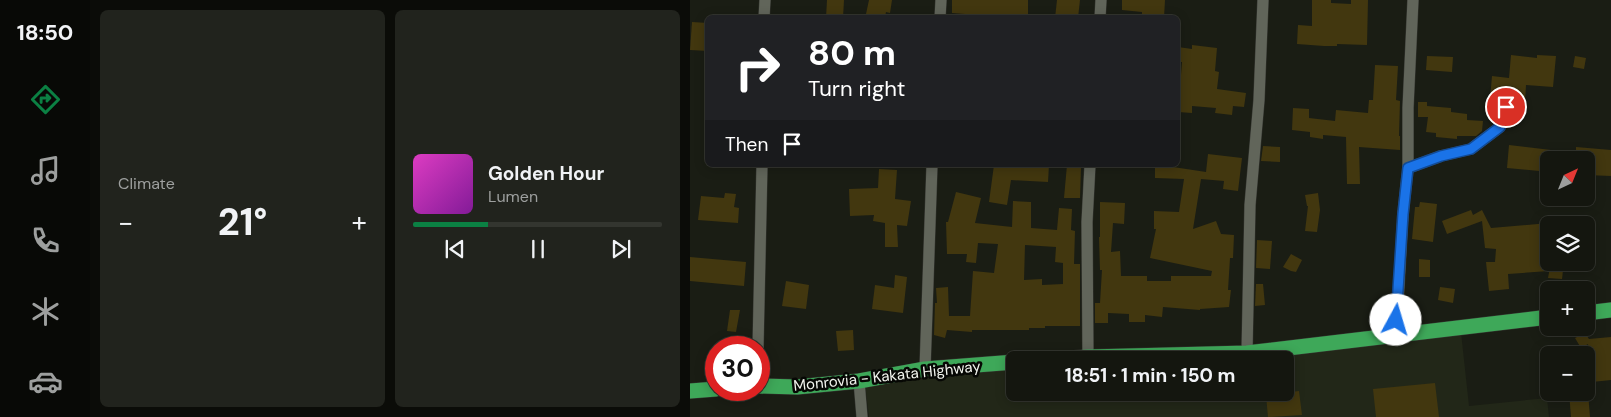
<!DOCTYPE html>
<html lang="en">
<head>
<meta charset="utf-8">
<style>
	:root { --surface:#14160f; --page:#21231d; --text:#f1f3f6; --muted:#9d9f9e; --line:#33352f; --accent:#0b8043 }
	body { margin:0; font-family:"DM Sans",sans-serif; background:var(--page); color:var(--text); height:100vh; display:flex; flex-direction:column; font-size:19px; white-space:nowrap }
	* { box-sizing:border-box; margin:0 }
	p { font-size:16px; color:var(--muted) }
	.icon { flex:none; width:28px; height:28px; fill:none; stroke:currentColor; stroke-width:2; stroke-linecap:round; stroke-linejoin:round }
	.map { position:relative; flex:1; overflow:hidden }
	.panel { display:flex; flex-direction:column; gap:10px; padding:10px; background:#0b0c08; width:600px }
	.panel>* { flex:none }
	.top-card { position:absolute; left:15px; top:15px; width:475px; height:152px; border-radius:8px; box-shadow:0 2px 12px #0003,0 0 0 1px var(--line); background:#202124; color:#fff; overflow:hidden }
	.needle { width:32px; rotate:43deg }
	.controls { position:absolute; left:850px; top:151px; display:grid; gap:10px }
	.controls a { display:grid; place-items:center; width:55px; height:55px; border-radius:8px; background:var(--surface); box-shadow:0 2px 12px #0003,0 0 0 1px var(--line); font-size:25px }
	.speed { position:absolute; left:15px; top:336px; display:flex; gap:10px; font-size:25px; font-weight:700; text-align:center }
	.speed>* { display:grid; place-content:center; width:65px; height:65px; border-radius:50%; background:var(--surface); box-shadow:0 2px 12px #0003,0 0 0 1px var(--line); line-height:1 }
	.speed .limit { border:8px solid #d22; background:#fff; color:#111 }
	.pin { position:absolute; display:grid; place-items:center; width:42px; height:42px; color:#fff; margin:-21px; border:2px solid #fff; border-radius:50%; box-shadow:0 1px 5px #0007 }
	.me { position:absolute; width:55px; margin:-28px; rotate:6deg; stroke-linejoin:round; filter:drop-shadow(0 0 4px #0008) }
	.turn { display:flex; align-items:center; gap:18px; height:105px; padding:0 20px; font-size:22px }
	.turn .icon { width:65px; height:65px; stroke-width:2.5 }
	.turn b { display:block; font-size:35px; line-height:42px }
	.then { display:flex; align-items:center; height:48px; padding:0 20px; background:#0003; gap:10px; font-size:19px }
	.big { font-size:38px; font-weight:700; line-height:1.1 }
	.panel .card { flex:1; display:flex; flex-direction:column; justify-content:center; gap:8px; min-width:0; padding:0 18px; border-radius:8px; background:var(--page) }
	.song { display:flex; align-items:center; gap:15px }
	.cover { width:60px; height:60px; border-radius:8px; background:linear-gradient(135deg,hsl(310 70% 55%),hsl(290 70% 35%)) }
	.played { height:5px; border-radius:2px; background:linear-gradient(90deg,var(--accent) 30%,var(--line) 30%) }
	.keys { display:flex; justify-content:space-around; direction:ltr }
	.heat { display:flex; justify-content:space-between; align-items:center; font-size:28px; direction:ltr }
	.panel .tiles { flex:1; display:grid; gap:10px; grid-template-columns:repeat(2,1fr) }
	.trip { position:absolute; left:316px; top:351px; width:288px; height:50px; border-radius:8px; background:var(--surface); box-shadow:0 2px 12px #0003,0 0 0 1px var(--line); font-weight:700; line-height:50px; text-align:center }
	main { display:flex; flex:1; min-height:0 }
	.tabs { display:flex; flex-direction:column; width:90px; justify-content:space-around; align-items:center; background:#080906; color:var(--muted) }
	.tabs .icon { width:35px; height:35px }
	.tabs .active { color:var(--accent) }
	.tabs b { font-size:22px; color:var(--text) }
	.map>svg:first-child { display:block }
</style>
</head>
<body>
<main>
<nav class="tabs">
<b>18:50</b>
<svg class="icon active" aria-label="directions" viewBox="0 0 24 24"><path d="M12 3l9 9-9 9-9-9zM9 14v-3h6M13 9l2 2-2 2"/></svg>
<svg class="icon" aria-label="music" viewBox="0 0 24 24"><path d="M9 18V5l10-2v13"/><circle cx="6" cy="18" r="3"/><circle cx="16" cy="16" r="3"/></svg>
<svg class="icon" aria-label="phone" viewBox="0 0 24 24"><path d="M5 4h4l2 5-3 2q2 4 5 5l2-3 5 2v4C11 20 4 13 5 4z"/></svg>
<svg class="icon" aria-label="climate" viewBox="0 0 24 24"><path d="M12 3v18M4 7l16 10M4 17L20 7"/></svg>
<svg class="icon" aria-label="car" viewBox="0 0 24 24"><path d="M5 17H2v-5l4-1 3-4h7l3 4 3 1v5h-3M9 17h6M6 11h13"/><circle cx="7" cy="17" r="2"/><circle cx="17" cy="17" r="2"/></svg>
</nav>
<section class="panel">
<div class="tiles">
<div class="card"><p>Climate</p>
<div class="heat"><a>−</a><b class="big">21°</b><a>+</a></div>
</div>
<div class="card">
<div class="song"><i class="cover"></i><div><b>Golden Hour</b><p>Lumen</p></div></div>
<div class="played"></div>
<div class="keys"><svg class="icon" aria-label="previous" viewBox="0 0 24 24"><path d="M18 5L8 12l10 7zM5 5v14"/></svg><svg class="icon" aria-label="pause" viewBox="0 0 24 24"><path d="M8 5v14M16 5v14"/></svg><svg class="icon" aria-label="next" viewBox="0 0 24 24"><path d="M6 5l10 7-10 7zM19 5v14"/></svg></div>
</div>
</div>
</section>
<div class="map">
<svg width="921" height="417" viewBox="0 0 921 417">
	<rect width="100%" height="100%" fill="#1a1d14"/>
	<polygon fill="#222718" points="770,323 779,406 857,398 859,417 179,417 175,384 325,369 325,392 595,392 595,360 410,360"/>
	<g fill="#42370f" fill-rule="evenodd">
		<polygon points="137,0 154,0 153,18 136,18"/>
		<polygon points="179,0 202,0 200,13 196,12 195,17 176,14"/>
		<polygon points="262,0 338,0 338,18 275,18 275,14 262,13"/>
		<polygon points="367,0 390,0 388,18 365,18"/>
		<polygon points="432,0 475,0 474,18 452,18 452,12 432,10"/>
		<polygon points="622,0 641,0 641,3 661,4 661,0 678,0 677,45 647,44 647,46 634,46 607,44 608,25 622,26"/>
		<polygon points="2,22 18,23 18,51 0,50"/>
		<polygon points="502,45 527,48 525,71 529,72 527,89 556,93 554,107 543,106 542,115 525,113 526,108 502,106 502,113 488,112 488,88 490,88 492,62 488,62 488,47 502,49"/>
		<polygon points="821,55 847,58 847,55 866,56 863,87 836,85 835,102 800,99 802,76 819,78"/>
		<polygon points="737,56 763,57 762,72 736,70"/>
		<polygon points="885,56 896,58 894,69 883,67"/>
		<polygon points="685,65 708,66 706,100 710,101 709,136 710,136 710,150 669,147 670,184 657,184 656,137 633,135 633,139 620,137 620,132 602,130 603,108 619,109 619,118 645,121 646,110 678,113 679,100 683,100"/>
		<polygon points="728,102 737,102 737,106 761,108 761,112 777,114 777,120 793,121 792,131 786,136 767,136 767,139 746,137 746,133 736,132 738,117 728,117"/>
		<polygon points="819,145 861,150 859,172 817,168"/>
		<polygon points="573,146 590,147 590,162 571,161"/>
		<polygon points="886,147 921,150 921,176 896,175 896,160 886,160"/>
		<polygon points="518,154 552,158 548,191 533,189 534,181 511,179 503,229 526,221 531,234 544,235 543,258 540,258 538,290 541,290 539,307 510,309 510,310 473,307 472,317 455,315 455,322 439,322 439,314 418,313 418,323 405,323 405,303 410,303 412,270 410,270 409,237 410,237 410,202 435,203 434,224 423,223 421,252 430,251 431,276 457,276 457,281 481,281 481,276 521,276 522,271 460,258 466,229 464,229 464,211 489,212 494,179 465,178 465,165 483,165 483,167 516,172"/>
		<polygon points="304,165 359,165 358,182 321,180 317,205 299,202"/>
		<polygon points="377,165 391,166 390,198 374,198"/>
		<polygon points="189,169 207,170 205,199 221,201 217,226 207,225 208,247 195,247 195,223 183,221 184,215 160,216 159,189 188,188"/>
		<path d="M 266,192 L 291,198 L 285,223 L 322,227 L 323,201 L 341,202 L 341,228 L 367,230 L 369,208 L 382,209 L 381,230 L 385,231 L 384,264 L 390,264 L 390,326 L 355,326 L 355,328 L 339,328 L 339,330 L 282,330 L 282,332 L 257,330 L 255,338 L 244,335 L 245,303 L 247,303 L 246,288 L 258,287 L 259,316 L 280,316 L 283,271 L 304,273 L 308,244 L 288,243 L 286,263 L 276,262 L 277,254 L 257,254 L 256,222 L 258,222 ZM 335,245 L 366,247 L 365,262 L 373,263 L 373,284 L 352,285 L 352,279 L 334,280 Z"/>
		<polygon points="35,193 46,194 44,207 49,208 48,223 8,220 11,196 34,198"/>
		<polygon points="628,193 630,210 627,232 615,231 618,206 617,206 615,195"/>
		<polygon points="730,202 747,204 743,242 722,239 725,207 729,207"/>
		<polygon points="781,210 783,215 792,210 801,228 859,223 859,271 818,274 819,289 799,291 796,262 805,262 806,249 795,248 792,221 757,234 752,221"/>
		<polygon points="567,240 582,241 580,269 566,268"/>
		<polygon points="601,254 612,260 606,272 601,271 593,267"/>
		<polygon points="0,257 56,262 54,286 0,281"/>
		<polygon points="729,259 740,260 740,277 729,277"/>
		<polygon points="861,262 874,262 872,279 858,278"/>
		<polygon points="205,275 217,277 213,313 182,309 185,285 204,288"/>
		<polygon points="96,281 119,285 116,309 92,306"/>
		<polygon points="566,284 573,284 575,305 565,306"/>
		<polygon points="750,287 765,289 763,303 748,300"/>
		<polygon points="40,310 50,310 46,332 37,331"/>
		<polygon points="163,330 164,350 148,351 146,331"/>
		<polygon points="895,333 899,339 921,337 921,380 902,382 898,344 891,348 885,338"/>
		<polygon points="745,383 749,417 686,417 683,389"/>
		<polygon points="609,391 612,415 578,417 576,395"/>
		<polygon points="879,392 898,392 900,417 881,417"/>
	</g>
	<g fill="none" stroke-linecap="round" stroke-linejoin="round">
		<defs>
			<g id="minor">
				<polyline points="74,18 75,0"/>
				<polyline points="250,18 251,0"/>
				<polyline points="410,18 411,0"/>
				<polyline points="718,168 751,156 781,149 810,127 816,107"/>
				<polyline points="704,336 708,303 713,214 718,168 718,108 723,0"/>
				<polyline points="68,348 72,165"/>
				<polyline points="557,353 560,205 569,100 573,0"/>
				<polyline points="398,357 397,222 400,165"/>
				<polyline points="235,369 242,165"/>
				<polyline points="169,381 172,417"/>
			</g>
			<g id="trunk">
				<polyline points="896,313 921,310"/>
				<polyline points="356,360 398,357 557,353 859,317"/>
				<polyline points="69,386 107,387 169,381 235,369 325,362"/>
				<polyline points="0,391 26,389"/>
			</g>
		</defs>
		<use href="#minor" stroke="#353631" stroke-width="12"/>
		<use href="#trunk" stroke="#353631" stroke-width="16"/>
		<use href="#minor" stroke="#61655a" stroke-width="11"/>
		<use href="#trunk" stroke="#3ea859" stroke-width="15"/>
	</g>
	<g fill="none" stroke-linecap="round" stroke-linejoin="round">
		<defs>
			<polyline id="route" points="706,320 713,214 718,168 751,156 781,149 810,127 816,107"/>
		</defs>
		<use href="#route" stroke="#114b97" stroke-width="12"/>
		<use href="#route" stroke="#1a73e8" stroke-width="9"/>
	</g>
	<g text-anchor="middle" stroke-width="5" stroke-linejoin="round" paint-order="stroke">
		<g font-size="15" fill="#f1f3ed" stroke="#060704">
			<text transform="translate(197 376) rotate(-6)" y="5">Monrovia - Kakata Highway</text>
		</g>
	</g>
</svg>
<div class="controls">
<a><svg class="needle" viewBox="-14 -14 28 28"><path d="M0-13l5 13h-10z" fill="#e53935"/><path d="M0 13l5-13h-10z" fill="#9d9f9e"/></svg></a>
<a><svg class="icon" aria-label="layers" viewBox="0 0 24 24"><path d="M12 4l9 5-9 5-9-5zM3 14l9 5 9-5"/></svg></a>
<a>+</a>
<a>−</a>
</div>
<div class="speed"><div class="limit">30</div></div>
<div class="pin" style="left:816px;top:107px;background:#d93025"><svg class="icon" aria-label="arrive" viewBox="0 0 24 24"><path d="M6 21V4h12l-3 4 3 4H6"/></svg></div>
<svg class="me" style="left:706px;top:320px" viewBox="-20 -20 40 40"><circle r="19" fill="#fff"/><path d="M0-13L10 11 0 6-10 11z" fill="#1a73e8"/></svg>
<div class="trip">18:51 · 1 min · 150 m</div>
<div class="top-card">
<div class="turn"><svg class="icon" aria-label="right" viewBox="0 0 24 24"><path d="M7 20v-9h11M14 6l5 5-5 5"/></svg><div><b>80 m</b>Turn right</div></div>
<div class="then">Then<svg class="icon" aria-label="arrive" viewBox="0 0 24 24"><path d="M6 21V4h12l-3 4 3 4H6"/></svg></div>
</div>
</div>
</main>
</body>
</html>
